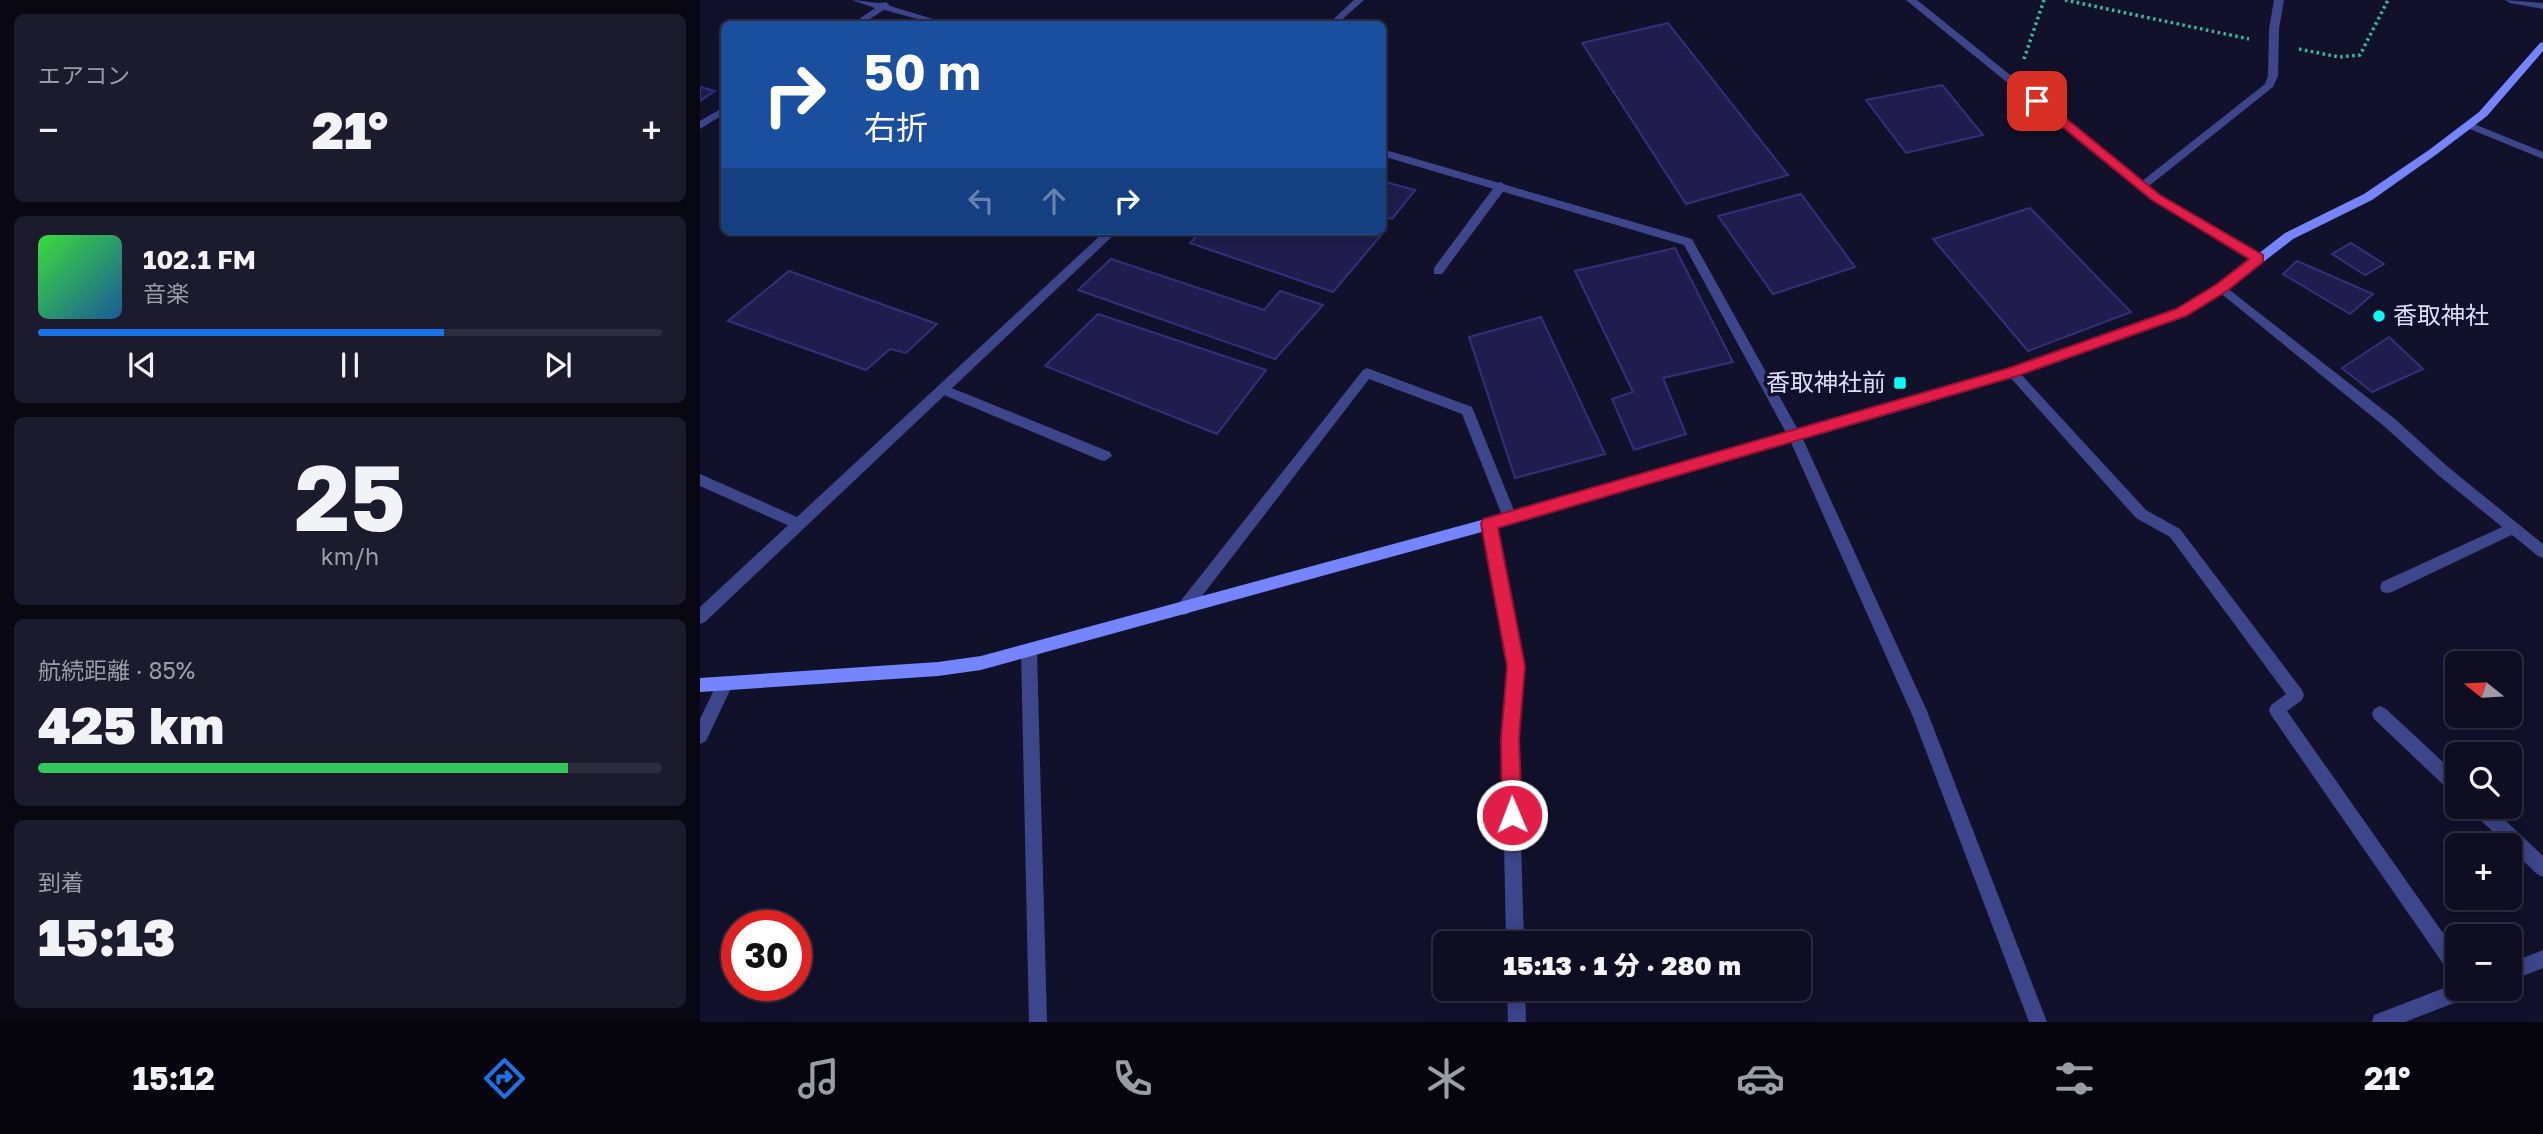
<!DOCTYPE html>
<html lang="ja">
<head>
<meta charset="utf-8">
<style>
	:root { --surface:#0e0d21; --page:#1c1b2e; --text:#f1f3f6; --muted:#9b9ca5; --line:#2e2d3f; --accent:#1a73e8 }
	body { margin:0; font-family:"Golos Text","Noto Sans JP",sans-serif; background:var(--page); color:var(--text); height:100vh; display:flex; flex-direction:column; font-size:26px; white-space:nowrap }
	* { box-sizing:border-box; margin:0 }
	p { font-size:23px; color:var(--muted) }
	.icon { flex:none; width:38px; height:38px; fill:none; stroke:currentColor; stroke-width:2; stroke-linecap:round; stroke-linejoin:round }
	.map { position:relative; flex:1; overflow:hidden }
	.details { display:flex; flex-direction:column; gap:14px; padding:14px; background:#080712; width:700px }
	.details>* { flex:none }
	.hud { position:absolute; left:21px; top:21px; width:665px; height:214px; border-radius:10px; box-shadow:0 4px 18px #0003,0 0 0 2px var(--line); background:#1a4fa0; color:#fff; overflow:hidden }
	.needle { width:46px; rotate:288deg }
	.fabs { position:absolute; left:1745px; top:651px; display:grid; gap:14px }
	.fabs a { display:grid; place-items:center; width:77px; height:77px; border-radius:10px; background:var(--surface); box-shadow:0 4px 18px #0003,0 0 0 2px var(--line); font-size:35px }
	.speed { position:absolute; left:21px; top:910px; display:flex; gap:14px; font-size:35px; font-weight:700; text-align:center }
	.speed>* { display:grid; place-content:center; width:91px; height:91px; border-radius:50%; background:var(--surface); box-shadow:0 4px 18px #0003,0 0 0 2px var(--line); line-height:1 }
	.speed .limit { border:10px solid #d22; background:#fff; color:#111 }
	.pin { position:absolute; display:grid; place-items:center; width:60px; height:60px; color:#fff; margin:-30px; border-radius:14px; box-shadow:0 4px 10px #0006 }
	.me { position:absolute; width:77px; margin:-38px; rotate:359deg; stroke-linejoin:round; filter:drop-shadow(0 0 5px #0008) }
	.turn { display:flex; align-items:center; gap:24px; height:147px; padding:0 28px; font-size:32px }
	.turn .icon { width:91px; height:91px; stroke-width:2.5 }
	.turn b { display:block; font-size:49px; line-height:60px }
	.lanes { display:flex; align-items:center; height:66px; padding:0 28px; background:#0003; justify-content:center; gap:35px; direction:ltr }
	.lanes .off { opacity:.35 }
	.big { font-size:52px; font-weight:800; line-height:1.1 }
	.details .tile { flex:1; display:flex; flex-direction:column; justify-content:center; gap:10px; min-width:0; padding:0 24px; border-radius:10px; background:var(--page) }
	.details .dial { align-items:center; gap:0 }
	.dial b { font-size:91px; line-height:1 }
	.song { display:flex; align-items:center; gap:21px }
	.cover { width:84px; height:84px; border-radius:10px; background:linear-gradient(135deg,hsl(120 70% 55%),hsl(210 70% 35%)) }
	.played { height:7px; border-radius:4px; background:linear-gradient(90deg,var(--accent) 65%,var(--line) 65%) }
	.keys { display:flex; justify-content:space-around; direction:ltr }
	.heat { display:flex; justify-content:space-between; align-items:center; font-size:38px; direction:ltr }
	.charge { height:10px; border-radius:5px; background:linear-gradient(90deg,#34c759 85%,var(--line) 0) }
	.trip { position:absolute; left:733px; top:931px; width:378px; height:70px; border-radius:10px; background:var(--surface); box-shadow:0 4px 18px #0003,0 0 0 2px var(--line); font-weight:800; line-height:70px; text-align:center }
	.tab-bar { display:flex; height:112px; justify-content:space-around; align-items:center; background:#06050d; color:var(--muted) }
	.tab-bar .icon { width:49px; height:49px }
	.tab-bar .selected { color:var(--accent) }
	.tab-bar b { font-size:32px; color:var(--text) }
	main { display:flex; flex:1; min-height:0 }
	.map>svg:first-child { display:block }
</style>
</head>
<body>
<main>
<section class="details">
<div class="tile"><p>エアコン</p>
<div class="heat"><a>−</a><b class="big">21°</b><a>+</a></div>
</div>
<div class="tile">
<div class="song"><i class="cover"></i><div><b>102.1 FM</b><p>音楽</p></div></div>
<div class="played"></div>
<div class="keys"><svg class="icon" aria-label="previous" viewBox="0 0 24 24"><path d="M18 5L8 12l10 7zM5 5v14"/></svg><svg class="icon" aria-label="pause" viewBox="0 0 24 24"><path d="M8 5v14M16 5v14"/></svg><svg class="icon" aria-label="next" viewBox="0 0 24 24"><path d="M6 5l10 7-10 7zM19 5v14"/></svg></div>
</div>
<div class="tile dial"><b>25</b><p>km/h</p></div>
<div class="tile"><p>航続距離 · 85%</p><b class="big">425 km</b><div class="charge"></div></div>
<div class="tile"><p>到着</p><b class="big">15:13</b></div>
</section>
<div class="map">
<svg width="1843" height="1022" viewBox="0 0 1843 1022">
	<rect width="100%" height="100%" fill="#12112c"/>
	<g fill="#201d4e" stroke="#332f7a" stroke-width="2">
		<polygon points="968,23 1088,175 986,204 882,43"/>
		<polygon points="1242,85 1283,135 1206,153 1166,100"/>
		<polygon points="0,87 15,91 0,101"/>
		<polygon points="682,181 715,190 692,219 682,216"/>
		<polygon points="1101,194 1155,267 1073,294 1018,216"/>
		<polygon points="1330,208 1431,312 1328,351 1233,239"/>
		<polygon points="501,231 671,231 682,234 633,292 490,243"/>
		<polygon points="1651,243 1684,264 1665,275 1632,254"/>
		<polygon points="975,248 1033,362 963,378 986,434 934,450 912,399 933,392 875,271"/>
		<polygon points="411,259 564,310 580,291 623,305 575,359 378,290"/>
		<polygon points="1597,261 1673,294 1650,314 1583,274"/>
		<polygon points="89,271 237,324 206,353 190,349 166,370 28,321"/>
		<polygon points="398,314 566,370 517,434 345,366"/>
		<polygon points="841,317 905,454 815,478 769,337"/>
		<polygon points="1689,337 1723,369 1672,392 1642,368"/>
	</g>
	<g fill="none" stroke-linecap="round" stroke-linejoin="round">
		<g stroke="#31bfa2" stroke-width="3.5" stroke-dasharray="2.5 3.5" stroke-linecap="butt">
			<polyline points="1365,0 1549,39"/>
			<polyline points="1599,49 1639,57 1660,55 1688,0"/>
			<polyline points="1324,59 1344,0"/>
		</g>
		<g fill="#3d458b" fill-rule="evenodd">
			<polygon points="801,182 806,186 805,189 742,274 734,274 734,268 797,183"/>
			<polygon points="1312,367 1316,369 1446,510 1480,529 1602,690 1604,695 1602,700 1587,711 1757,953 1757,978 1751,975 1571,715 1569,710 1571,705 1586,694 1470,537 1436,518 1308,375 1306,372"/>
			<polygon points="667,368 772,407 817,518 815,522 805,522 803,518 762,414 669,379 489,613 484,615 479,613 477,608 479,603 663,370"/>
			<polygon points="244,385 410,452 412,456 405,461 400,460 239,393 238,390"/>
			<polygon points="0,474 104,520 106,524 104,528 94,528 0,486"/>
			<polygon points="1813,522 1818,524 1820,528 1818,532 1692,592 1687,593 1682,592 1680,587 1682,582"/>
			<polygon points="1680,706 1686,709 1757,775 1757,794 1751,792 1674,719 1672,714 1674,709"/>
			<polygon points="1771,807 1791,807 1843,856 1843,877 1837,874 1810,848 1810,845 1807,845 1773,813"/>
		</g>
		<g fill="#3d458b" fill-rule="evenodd">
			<path d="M 152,0 C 162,0 179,5 186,2 L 190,6 L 250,24 L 236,24 L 184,10 L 162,24 L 152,24 L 175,8 Z"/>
			<polygon points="654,0 664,0 637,24 628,24"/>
			<polygon points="1206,0 1217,0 1442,181 1565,84 1568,76 1569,29 1574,0 1584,0 1579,29 1578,76 1573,87 1449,186 1460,195 1563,255 1563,261 1555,261 1452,201"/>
			<polygon points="1805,0 1843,3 1843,9 1810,3"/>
			<polygon points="24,107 24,114 0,129 0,121"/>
			<polygon points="1769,122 1843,152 1843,159 1765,127 1765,123"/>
			<polygon points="682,149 992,239 1102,437 1227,711 1347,1022 1329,1022 1213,717 1089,438 984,245 682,156"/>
			<polygon points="405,231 418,231 5,622 0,624 0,607"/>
			<polygon points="1522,284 1695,419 1748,467 1843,544 1843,558 1838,556 1738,475 1685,427 1518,291 1518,285"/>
			<polygon points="789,518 794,520 796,524 824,666 818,739 824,943 806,943 802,739 808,666 782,524 784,520"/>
			<polygon points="329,644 334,646 337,651 347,1022 329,1022 321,651 324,646"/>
			<polygon points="25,677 31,679 33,684 6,741 0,744 0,719 19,679"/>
			<polygon points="1843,950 1843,968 1810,981 1810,963"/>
			<polygon points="1757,983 1757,989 1774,989 1772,996 1705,1022 1672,1022 1674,1015"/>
			<polygon points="807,989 825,989 826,1022 808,1022"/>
		</g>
		<polygon fill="#7485ff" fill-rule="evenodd" points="1843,42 1843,51 1787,116 1737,154 1672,200 1593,239 1526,291 1485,315 1316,375 1221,405 789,530 281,670 238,676 0,692 0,678 238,662 281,656 789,518 1221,395 1308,368 1477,309 1518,285 1585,233 1664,194 1729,150 1779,112 1840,43"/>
	</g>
	<polygon fill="#e11d48" stroke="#92132f" stroke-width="2" points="1333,98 1341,98 1460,195 1563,255 1563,262 1527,291 1486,316 1317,376 798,528 825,666 819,739 822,815 819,822 812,825 805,822 802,815 801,739 807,666 781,524 783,519 1309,368 1476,309 1517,284 1549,259 1452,200 1333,103"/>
	<g fill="#09fff4" stroke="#12112c" stroke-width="2.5">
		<circle cx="1679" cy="316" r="7"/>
		<rect x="1193" y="376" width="14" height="14" rx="3.5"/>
	</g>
	<g text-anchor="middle" stroke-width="7" stroke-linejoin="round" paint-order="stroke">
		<g font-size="24" fill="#dddeff" stroke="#12112c" text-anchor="start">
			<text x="1693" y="324">香取神社</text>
			<text x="1186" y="391" text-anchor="end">香取神社前</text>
		</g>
	</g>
</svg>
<div class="fabs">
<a><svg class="needle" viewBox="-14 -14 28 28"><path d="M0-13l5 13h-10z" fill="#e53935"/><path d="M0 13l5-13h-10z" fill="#9b9ca5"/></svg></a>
<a><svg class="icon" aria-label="search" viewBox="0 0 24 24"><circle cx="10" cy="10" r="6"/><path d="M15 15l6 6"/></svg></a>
<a>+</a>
<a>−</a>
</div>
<div class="speed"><div class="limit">30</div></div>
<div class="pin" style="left:1337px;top:101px;background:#d93025"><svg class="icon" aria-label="arrive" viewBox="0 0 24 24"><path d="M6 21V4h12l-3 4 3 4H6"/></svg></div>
<svg class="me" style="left:812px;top:815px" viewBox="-20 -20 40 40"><circle r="17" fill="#e11d48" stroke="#fff" stroke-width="3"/><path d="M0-11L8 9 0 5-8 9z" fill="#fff"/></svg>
<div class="trip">15:13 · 1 分 · 280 m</div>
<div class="hud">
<div class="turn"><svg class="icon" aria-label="right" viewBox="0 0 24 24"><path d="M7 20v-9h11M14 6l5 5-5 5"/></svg><div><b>50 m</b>右折</div></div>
<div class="lanes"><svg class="icon off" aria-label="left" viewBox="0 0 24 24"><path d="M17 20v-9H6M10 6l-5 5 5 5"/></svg><svg class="icon off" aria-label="ahead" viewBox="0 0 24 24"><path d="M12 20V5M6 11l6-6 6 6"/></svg><svg class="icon" aria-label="right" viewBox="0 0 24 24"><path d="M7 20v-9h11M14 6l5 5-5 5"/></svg></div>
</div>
</div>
</main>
<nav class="tab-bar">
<b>15:12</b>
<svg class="icon selected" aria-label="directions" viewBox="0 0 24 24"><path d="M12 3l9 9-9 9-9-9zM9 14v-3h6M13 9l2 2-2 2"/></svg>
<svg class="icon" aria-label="music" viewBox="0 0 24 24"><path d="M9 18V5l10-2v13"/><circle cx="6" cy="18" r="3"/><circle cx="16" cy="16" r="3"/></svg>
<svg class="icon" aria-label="phone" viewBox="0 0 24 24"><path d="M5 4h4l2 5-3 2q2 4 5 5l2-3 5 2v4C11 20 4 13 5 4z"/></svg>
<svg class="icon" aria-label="climate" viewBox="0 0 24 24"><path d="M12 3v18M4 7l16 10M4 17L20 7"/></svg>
<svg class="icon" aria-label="car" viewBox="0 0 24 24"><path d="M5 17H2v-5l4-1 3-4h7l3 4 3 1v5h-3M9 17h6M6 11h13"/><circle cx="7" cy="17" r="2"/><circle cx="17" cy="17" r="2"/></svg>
<svg class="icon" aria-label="filters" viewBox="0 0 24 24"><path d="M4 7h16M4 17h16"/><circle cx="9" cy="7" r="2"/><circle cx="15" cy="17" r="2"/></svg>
<b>21°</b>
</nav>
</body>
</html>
